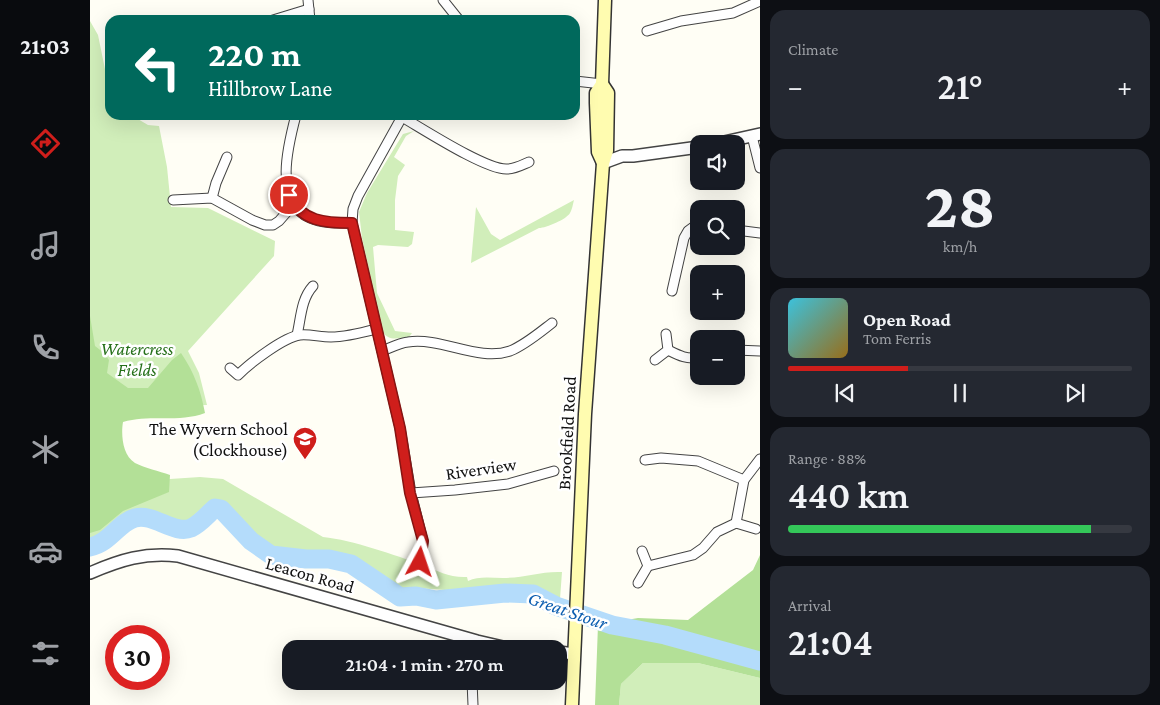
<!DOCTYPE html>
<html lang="en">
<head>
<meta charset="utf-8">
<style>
	:root { --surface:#171b24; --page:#242831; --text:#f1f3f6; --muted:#9ea1a6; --line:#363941; --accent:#cf1e1b }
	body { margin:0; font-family:"Crimson Pro",serif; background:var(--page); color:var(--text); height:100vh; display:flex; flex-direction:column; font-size:19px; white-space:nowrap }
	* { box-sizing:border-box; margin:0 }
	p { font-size:16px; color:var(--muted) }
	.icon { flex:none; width:28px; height:28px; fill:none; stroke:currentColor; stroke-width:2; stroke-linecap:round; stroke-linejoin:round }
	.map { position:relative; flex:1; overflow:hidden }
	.side { display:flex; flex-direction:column; gap:10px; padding:10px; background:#0d0f14; width:400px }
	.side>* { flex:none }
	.guide { position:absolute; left:15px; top:15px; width:475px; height:105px; border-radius:15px; box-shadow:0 5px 20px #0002; background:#00695c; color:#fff; overflow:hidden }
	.fabs { position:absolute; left:600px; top:135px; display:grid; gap:10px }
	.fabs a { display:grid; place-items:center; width:55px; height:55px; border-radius:10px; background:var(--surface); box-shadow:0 5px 20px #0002; font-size:25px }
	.speed { position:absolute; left:15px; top:625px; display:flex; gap:10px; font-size:25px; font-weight:700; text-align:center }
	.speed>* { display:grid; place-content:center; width:65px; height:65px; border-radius:50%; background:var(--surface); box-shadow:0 5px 20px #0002; line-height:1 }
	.speed .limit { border:8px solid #d22; background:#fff; color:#111 }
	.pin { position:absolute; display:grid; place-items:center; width:42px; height:42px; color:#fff; margin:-21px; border:2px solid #fff; border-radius:50%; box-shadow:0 1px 5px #0007 }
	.me { position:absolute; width:55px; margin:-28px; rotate:5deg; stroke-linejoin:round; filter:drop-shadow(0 0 4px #0008) }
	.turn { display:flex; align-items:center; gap:18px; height:105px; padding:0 20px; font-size:22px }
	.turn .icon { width:65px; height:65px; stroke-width:2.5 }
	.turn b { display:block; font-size:35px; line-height:42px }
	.big { font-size:38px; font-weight:600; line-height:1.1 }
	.side .card { flex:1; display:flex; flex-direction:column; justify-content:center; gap:8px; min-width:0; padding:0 18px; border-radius:15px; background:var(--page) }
	.side .dial { align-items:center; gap:0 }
	.dial b { font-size:65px; line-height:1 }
	.song { display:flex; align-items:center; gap:15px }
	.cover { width:60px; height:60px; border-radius:8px; background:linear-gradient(135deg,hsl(190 70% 55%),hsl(40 70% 35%)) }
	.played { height:5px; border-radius:2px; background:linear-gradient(90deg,var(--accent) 35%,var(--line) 35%) }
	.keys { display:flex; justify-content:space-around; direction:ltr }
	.heat { display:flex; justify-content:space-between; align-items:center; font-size:28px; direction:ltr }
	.charge { height:8px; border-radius:4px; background:linear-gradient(90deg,#34c759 88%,var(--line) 0) }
	.trip { position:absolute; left:192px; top:640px; width:285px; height:50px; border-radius:15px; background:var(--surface); box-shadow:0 5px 20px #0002; font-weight:600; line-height:50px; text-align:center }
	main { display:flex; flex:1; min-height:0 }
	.dock { display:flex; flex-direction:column; width:90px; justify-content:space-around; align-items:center; background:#090b0e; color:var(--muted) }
	.dock .icon { width:35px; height:35px }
	.dock .active { color:var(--accent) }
	.dock b { font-size:22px; color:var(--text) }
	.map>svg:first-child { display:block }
</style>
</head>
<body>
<main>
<nav class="dock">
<b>21:03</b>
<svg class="icon active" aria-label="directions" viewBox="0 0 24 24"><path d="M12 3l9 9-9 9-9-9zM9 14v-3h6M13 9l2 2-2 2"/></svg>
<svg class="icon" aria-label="music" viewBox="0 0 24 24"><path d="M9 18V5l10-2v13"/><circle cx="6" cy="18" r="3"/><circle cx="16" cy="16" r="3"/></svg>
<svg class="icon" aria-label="phone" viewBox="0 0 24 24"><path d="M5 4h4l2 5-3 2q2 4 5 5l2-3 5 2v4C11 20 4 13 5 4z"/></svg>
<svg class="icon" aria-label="climate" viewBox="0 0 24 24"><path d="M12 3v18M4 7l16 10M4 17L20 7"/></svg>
<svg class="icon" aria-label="car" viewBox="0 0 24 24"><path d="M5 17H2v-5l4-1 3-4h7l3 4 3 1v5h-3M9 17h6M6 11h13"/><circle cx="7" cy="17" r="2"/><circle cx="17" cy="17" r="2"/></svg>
<svg class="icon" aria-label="filters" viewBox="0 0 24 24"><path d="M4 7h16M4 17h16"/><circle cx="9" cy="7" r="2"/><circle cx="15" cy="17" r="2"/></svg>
</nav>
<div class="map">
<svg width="670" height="705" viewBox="0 0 670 705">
	<rect width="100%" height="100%" fill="#fffef5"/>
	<g fill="#d1eeba">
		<path d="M 0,21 L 8,35 L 17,79 L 20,88 L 20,115 L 41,115 L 58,125 L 69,126 L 77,167 L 81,207 L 118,208 L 185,241 L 184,256 L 98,351 L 109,373 L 117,405 L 3,408 L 5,484 L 110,477 L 133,479 L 233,537 C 263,540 304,555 333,565 C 348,571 360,578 377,577 L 378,581 C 388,576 401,578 413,578 C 433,578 451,571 472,572 L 470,599 L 453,589 L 437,587 L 383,592 L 327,588 L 313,592 C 293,582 278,562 255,556 C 249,555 243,553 237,552 C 215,551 198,559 177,548 C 159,538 145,507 131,503 C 115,498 105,518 93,524 C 80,522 68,512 55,511 C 32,509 21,536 0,540 Z"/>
		<path d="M 324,131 L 316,136 L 304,157 L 315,165 L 308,176 L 305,200 L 305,230 L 324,232 L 322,244 L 318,247 L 288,245 L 283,247 L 287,293 L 305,331 L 322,333 L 319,337 C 308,338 299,342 292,331 L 272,238 L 269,212 L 277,193 L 313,134 Z"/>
		<path d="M 484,200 C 483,204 482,210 480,213 C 477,219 456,228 449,228 L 381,263 L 386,207 L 401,234 L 410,240 Z"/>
		<polygon points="553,663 608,663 670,678 670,705 529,705 531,684"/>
	</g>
	<g fill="#b3e097">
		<path d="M 0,316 L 5,346 L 14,353 L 19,360 L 17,373 L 38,388 L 58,388 L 82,360 L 91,353 C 104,372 111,391 115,413 C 89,423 60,414 33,422 C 31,434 32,455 45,463 C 55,468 69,471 80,475 L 79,492 L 33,511 L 10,530 L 0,533 Z"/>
		<polygon points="670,555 670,678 608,663 553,663 531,684 529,705 505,705 508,625 548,618 598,620 663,570"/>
	</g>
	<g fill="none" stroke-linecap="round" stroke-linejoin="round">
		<path stroke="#b4dcfb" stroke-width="19" d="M 0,547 C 20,543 29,522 45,518 C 64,513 84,535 101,528 C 110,524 118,514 125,508 L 131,509 L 161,541 L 181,555 L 216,559 L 239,559 L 261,564 L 310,597 L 326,596 L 346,600 L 415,593 L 443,594 L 466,606 L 522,625 L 575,635 L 670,661"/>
		<defs>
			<g id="minor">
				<polyline points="218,0 220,20"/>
				<polyline points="353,0 369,20"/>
				<polyline points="183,20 219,9"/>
				<polyline points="557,31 591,21 643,13 670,1"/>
				<polyline points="485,81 512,84"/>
				<path d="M 206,115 C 198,145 183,202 220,218 C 234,224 248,223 262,223"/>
				<polyline points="313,115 268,196 263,209 262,223 310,428 321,493 333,541 330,562 327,569"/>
				<path d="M 312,117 C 333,129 396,170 417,169 C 425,169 432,165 439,162"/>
				<polyline points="662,136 670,168"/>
				<polyline points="122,198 126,183 137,157"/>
				<polyline points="83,200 122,198 162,220 175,225 183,225 189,221 203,205"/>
				<polyline points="646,230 670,233"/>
				<polyline points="582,291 594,238 598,231 609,223"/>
				<path d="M 207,335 C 211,318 211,299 223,286"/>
				<path d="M 578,350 C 588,355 597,360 609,357"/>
				<polyline points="646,350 670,351"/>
				<path d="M 292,351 C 300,348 309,343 318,342 C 352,337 388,362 420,351 C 435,345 449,333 462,323"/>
				<polyline points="565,360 578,350 576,334"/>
				<path d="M 140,368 L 148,375 C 160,363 194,337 210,335 C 220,334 230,337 241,337 C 256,337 271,333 286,329"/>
				<polyline points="555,460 571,458 608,461 654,480"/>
				<polyline points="321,493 365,490 418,484 464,471"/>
				<polyline points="646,523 654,480 670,459"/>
				<polyline points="646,523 666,529"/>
				<polyline points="558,566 603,555 613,548 627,532 646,523"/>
				<polyline points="548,583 558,566 552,551"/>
				<polyline points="382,681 383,705"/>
			</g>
			<g id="tertiary">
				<polyline points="625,144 670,134"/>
				<polyline points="513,163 532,156 543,156 609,147"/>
				<path d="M 0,573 C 30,560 55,552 88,556 L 387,641 L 413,647 L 431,649"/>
				<polyline points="469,652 484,654"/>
			</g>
			<g id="secondary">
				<polyline points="513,163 508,152 506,103 506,93 512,84 515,0"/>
				<polyline points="482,705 495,414 513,163 517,151 518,93 512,84"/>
			</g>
		</defs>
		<use href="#minor" stroke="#444" stroke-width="11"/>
		<use href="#tertiary" stroke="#444" stroke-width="14"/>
		<use href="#secondary" stroke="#333" stroke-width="15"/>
		<use href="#minor" stroke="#fff" stroke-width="9"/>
		<use href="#tertiary" stroke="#fff" stroke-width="11"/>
		<use href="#secondary" stroke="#fffcb0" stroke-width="12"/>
	</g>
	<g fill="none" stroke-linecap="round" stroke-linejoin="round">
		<defs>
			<path id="route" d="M 199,195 C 211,222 236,223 262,223 L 310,428 L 320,493 L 333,541 L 330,562"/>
		</defs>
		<use href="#route" stroke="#871412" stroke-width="12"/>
		<use href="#route" stroke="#cf1e1b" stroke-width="9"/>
	</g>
	<defs>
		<symbol id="school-pin" viewBox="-11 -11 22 30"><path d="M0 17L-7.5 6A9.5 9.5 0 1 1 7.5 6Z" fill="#cf1e1b" stroke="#fff"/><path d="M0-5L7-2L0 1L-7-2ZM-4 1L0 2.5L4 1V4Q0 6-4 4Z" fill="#fff"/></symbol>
	</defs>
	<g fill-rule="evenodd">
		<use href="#school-pin" x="201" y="425" width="28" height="38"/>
	</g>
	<g text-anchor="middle" stroke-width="5" stroke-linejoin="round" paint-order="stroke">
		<g font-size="18" font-style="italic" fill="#26701a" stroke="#fff">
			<text x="47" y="355">Watercress<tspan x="47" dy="21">Fields</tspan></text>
		</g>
		<g font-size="18" fill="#111" stroke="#fff" text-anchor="end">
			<text x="198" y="435">The Wyvern School<tspan x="198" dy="21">(Clockhouse)</tspan></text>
		</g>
		<g font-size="18" fill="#111" stroke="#fff">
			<text transform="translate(477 433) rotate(-87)" y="6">Brookfield Road</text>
			<text transform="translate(391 469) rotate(-8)" y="6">Riverview</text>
			<text transform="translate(220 575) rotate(16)" y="6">Leacon Road</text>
		</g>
		<g font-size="19" font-style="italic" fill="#0d5eb0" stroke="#fff">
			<text transform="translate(478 610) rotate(19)" y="7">Great Stour</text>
		</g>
	</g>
</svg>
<div class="fabs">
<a><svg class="icon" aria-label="sound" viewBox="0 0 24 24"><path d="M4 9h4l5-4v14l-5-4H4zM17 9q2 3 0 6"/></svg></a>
<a><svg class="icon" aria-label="search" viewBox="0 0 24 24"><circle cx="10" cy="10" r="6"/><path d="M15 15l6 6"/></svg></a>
<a>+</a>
<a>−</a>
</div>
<div class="speed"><div class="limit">30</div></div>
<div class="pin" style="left:199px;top:195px;background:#d93025"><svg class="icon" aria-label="arrive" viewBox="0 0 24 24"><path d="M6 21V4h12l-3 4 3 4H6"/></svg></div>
<svg class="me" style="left:330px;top:562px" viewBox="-20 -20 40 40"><path d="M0-17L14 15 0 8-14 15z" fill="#cf1e1b" stroke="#fff" stroke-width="4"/></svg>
<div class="trip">21:04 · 1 min · 270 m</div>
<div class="guide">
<div class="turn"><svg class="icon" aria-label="left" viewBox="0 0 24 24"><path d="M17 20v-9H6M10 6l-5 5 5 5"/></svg><div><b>220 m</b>Hillbrow Lane</div></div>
</div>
</div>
<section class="side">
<div class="card"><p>Climate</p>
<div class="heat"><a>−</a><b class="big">21°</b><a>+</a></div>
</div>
<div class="card dial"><b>28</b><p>km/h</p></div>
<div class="card">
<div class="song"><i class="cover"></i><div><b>Open Road</b><p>Tom Ferris</p></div></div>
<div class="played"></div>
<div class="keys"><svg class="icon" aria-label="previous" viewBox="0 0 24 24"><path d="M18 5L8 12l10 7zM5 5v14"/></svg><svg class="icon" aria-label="pause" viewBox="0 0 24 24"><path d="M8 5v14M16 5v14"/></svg><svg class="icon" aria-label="next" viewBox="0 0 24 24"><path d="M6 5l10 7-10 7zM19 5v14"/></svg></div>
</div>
<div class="card"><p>Range · 88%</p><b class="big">440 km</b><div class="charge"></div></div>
<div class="card"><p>Arrival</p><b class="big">21:04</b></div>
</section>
</main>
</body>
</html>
